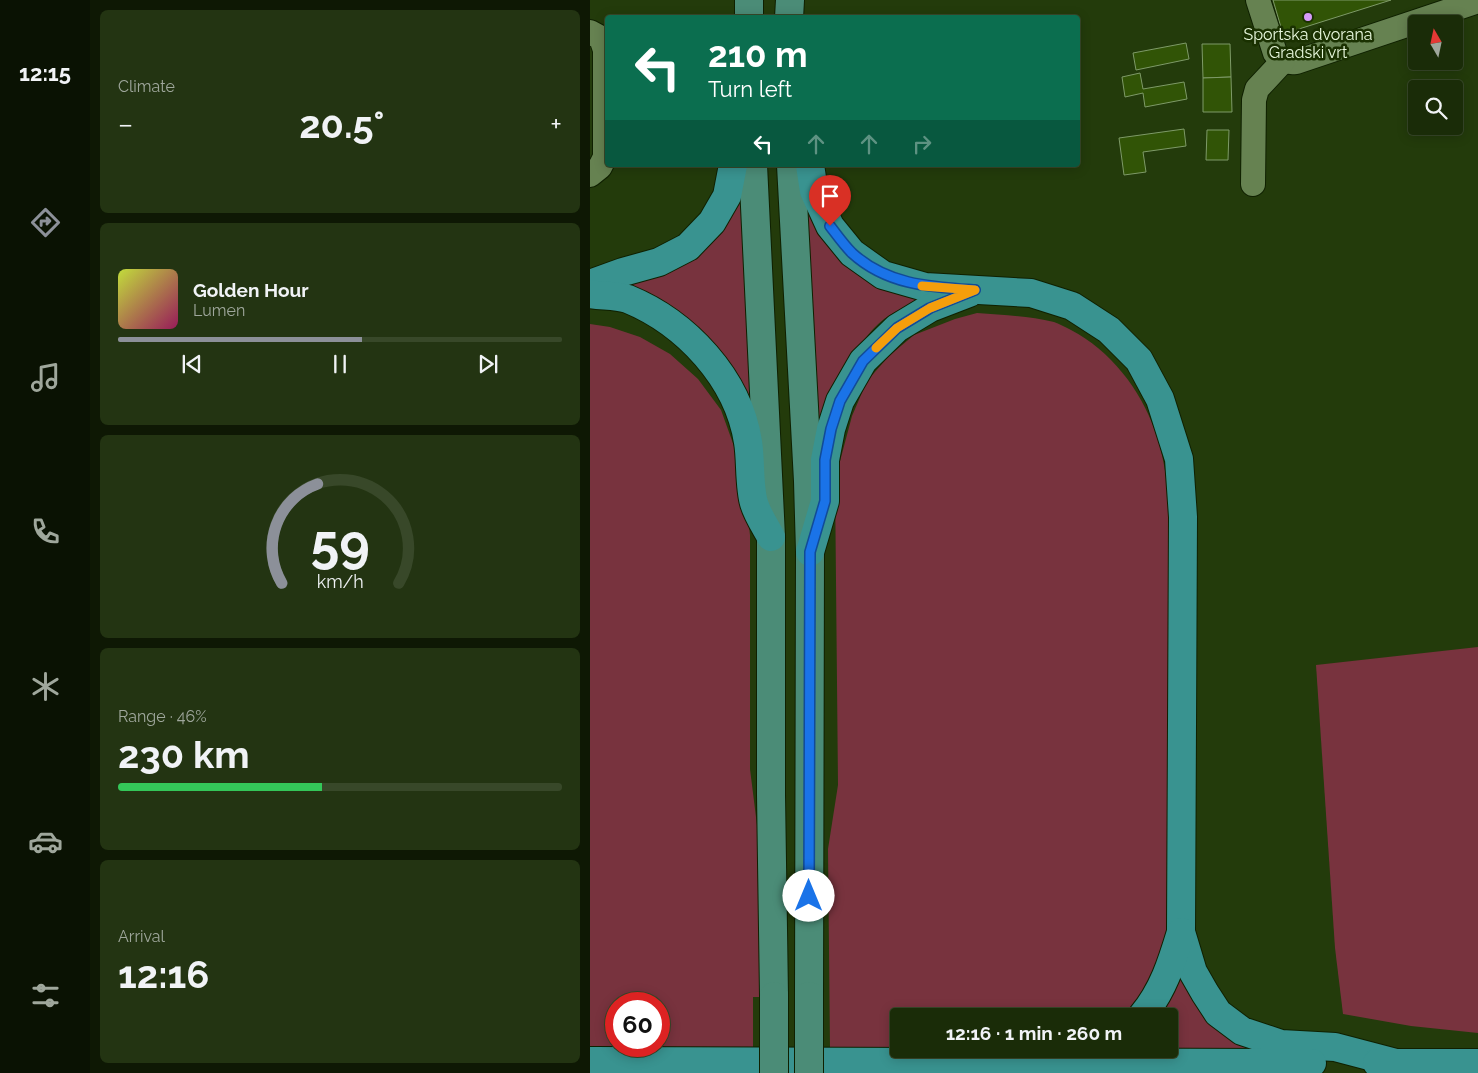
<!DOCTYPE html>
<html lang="en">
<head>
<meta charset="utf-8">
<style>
	:root { --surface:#1a2c08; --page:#233412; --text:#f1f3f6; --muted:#9fa79c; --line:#384829; --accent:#8c9099 }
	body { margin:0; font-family:Raleway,sans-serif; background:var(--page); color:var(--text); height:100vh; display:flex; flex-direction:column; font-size:19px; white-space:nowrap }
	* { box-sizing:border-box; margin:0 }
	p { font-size:16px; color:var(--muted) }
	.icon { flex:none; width:28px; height:28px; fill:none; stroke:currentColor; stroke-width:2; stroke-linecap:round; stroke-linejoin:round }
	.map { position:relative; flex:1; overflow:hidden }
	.sheet { display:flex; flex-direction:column; gap:10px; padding:10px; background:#0e1804; width:500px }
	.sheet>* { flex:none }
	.banner { position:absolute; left:15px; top:15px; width:475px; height:152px; border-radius:5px; box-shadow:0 2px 12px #0003,0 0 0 1px var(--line); background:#0b6e4f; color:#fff; overflow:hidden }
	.needle { width:32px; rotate:351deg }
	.fabs { position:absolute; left:818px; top:15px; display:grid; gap:10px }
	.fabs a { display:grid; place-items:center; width:55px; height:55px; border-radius:5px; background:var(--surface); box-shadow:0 2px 12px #0003,0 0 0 1px var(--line); font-size:25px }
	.speed { position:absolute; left:15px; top:992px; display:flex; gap:10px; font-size:25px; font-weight:700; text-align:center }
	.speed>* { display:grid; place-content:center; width:65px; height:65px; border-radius:50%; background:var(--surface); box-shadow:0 2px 12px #0003,0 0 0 1px var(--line); line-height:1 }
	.speed .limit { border:8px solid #d22; background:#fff; color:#111 }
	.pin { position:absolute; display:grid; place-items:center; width:42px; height:42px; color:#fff; margin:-51px -21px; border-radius:50% 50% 50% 0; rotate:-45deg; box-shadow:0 0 5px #0007 }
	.pin .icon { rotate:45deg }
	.me { position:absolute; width:55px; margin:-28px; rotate:0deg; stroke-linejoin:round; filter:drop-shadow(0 0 4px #0008) }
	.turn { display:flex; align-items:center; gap:18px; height:105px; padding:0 20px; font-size:22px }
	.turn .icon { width:65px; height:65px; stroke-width:2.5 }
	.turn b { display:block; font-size:35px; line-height:42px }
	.lanes { display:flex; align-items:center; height:48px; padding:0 20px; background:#0003; justify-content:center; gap:25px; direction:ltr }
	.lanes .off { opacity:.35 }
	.big { font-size:38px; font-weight:700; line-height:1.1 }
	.sheet .tile { flex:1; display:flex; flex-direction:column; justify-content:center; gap:8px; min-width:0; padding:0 18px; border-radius:8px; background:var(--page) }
	.sheet .dial { align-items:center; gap:0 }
	.dial svg { height:130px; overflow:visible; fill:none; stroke:var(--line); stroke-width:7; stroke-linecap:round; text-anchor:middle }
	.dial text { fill:var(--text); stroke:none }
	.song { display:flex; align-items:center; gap:15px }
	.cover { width:60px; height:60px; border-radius:8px; background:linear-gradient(135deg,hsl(70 70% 55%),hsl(330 70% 35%)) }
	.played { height:5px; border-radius:2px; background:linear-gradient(90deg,var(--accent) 55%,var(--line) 55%) }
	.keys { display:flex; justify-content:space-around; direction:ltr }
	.heat { display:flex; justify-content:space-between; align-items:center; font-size:28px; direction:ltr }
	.charge { height:8px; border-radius:4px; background:linear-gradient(90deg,#34c759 46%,var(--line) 0) }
	.trip { position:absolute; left:300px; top:1008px; width:288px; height:50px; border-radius:5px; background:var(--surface); box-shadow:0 2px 12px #0003,0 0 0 1px var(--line); font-weight:700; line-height:50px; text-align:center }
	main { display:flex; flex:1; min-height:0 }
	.dock { display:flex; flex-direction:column; width:90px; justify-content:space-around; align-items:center; background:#0a1203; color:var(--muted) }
	.dock .icon { width:35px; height:35px }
	.dock .on { color:var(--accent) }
	.dock b { font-size:22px; color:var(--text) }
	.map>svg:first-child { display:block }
</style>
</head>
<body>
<main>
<nav class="dock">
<b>12:15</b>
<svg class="icon on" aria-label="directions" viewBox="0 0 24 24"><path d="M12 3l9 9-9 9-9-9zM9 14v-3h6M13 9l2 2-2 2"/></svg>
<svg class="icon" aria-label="music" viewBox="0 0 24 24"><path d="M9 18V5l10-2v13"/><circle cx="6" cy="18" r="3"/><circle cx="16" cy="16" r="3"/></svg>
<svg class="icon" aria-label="phone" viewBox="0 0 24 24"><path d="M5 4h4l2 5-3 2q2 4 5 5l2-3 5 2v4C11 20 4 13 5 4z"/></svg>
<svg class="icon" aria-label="climate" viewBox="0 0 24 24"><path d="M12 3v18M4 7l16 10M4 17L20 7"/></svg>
<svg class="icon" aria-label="car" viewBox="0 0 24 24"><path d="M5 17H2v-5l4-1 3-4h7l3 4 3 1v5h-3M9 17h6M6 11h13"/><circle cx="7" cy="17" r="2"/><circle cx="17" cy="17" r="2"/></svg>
<svg class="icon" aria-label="filters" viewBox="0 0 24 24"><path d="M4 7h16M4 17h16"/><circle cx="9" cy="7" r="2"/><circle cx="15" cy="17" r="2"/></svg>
</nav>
<section class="sheet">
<div class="tile"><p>Climate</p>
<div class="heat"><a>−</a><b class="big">20.5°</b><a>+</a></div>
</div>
<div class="tile">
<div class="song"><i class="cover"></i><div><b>Golden Hour</b><p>Lumen</p></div></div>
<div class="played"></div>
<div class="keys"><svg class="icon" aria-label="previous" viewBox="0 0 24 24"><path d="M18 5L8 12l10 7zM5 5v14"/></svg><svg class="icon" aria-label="pause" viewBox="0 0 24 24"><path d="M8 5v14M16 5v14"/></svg><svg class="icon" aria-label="next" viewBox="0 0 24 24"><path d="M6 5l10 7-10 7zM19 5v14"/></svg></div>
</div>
<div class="tile dial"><svg viewBox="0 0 100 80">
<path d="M14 69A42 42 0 1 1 86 69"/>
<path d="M14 69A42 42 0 0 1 36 8" stroke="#8c9099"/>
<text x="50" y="56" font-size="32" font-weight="700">59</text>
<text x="50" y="72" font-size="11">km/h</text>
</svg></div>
<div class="tile"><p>Range · 46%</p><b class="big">230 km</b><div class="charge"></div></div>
<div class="tile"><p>Arrival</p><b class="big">12:16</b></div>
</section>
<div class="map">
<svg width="888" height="1073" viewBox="0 0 888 1073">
	<rect width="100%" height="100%" fill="#233b0b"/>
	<g fill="#78333e" fill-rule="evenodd">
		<polygon points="155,192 166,405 159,406 32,282 147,193"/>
		<path d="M 214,206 L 343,296 C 326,303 309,308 294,319 C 264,342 242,397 226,431 Z"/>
		<path d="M 387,313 C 413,315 439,316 464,322 C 470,324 475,327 481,330 C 520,350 551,390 565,431 C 573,452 576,476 579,498 L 579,946 L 540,1016 L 309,1016 L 309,1049 L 240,1048 L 238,849 L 248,785 L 245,480 L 262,416 L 277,381 L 299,356 L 324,335 L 365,319 Z"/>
		<path d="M 0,324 L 20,327 L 50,337 L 80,354 L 108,379 L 131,410 L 145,449 L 154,482 L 160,535 L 160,769 L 171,857 L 172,997 L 163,997 L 163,1047 L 107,1050 L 0,1049 ZM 26,1004 L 69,1004 L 69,1046 L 26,1046 Z"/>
		<polygon points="888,647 888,1033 821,1026 753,1014 745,948 726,665"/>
		<polygon points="587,972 661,1046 662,1053 516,1049 579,1049 579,1016 565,1016"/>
	</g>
	<g fill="#315406" stroke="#7e9a68">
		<polygon points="683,0 801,0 693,34"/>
		<polygon points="596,43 599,59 546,70 543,53"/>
		<polygon points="612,44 640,44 641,77 613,78"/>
		<polygon points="550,73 553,89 594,82 597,99 555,107 553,93 535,97 532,77"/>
		<polygon points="641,77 642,112 613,112 613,78"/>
		<polygon points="594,129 596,146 553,152 556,172 534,175 529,138"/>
		<polygon points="617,130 639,130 638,160 616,160"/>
	</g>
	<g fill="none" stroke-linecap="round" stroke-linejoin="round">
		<defs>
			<g id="minor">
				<path d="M 668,0 L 685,53 C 690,61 696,63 706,62 L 888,1"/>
				<polyline points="0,32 11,38 15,50 15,157 10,167 0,175"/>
				<polyline points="663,184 664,100 667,89 693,61"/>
			</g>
			<g id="major">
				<polyline points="159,18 159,0"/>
				<polyline points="199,18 200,0"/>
				<polyline points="163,165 181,537 181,795 184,996"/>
				<polyline points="201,165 218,481 220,552 219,996"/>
			</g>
			<g id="highway">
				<polyline points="220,165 224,191 240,226 262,253 293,275 335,287 441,293 482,306 519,330 549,360 570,399 589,459 593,517 591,932 603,972 615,993 628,1013 652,1031 691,1044 745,1047 806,1063"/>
				<polyline points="0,284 33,272 69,262 98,247 122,222 137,196 143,165"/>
				<path d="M 0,294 C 12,296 27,295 38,299 C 96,323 148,378 158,442 C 161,459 159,487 164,503 C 167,514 175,526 181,537"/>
				<polyline points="220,552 235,501 235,460 241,429 250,401 273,361 307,328 340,308 379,293"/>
				<path d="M 552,1016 C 573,991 582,962 591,932"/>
				<polyline points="0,1061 722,1063"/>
				<polyline points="787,1063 888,1063"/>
			</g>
		</defs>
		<use href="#minor" stroke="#0f2000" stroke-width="26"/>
		<use href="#major" stroke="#0f2000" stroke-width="30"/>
		<use href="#highway" stroke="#0f2000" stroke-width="30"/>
		<use href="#minor" stroke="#668251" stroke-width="24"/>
		<use href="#major" stroke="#4b8c77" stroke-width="28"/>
		<use href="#highway" stroke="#399390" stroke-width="28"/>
		<defs>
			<g id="major-bridge">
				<polyline points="184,1073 184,996"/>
				<polyline points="219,1073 219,996"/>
			</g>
		</defs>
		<use href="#major-bridge" stroke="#0f2000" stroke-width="30" stroke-linecap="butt"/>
		<use href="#major-bridge" stroke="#4b8c77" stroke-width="28"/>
	</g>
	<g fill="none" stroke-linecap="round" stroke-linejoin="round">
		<defs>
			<path id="route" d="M 219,896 L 220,552 L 235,501 L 235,460 L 241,429 L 250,401 L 273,361 L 307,328 L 340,308 L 385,290 C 340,287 297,285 262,253 C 254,245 247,235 240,226"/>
		</defs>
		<use href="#route" stroke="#114b97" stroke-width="12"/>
		<use href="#route" stroke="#1a73e8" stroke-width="9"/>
		<polyline stroke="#f59e0b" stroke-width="9" points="286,348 307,328 340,308 385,290 332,286"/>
	</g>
	<circle fill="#d69bf9" stroke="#1a3101" stroke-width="2" cx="718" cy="17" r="5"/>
	<g text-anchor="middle" stroke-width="5" stroke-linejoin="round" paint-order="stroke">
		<g font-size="16" fill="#e9f9de" stroke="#1a3101">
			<text x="718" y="40">Sportska dvorana<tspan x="718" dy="18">Gradski vrt</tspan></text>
		</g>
	</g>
</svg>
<div class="fabs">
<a><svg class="needle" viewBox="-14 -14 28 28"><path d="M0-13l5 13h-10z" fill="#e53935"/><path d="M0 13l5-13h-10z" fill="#9fa79c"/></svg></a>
<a><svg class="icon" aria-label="search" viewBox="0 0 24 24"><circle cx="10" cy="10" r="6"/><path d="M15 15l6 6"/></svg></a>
</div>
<div class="speed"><div class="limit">60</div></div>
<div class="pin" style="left:240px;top:226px;background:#d93025"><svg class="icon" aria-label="arrive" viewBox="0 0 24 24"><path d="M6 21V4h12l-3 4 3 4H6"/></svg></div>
<svg class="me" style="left:219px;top:896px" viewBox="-20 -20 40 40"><circle r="19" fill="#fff"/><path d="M0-13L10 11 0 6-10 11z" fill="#1a73e8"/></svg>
<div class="trip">12:16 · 1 min · 260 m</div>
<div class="banner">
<div class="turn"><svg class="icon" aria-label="left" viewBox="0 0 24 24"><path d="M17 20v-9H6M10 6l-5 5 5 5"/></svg><div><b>210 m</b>Turn left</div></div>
<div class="lanes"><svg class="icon" aria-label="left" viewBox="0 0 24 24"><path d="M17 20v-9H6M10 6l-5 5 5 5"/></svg><svg class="icon off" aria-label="ahead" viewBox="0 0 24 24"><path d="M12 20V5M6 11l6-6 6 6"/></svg><svg class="icon off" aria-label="ahead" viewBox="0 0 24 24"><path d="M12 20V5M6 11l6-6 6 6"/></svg><svg class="icon off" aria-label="right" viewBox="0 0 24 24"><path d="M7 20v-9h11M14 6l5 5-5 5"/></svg></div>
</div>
</div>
</main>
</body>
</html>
